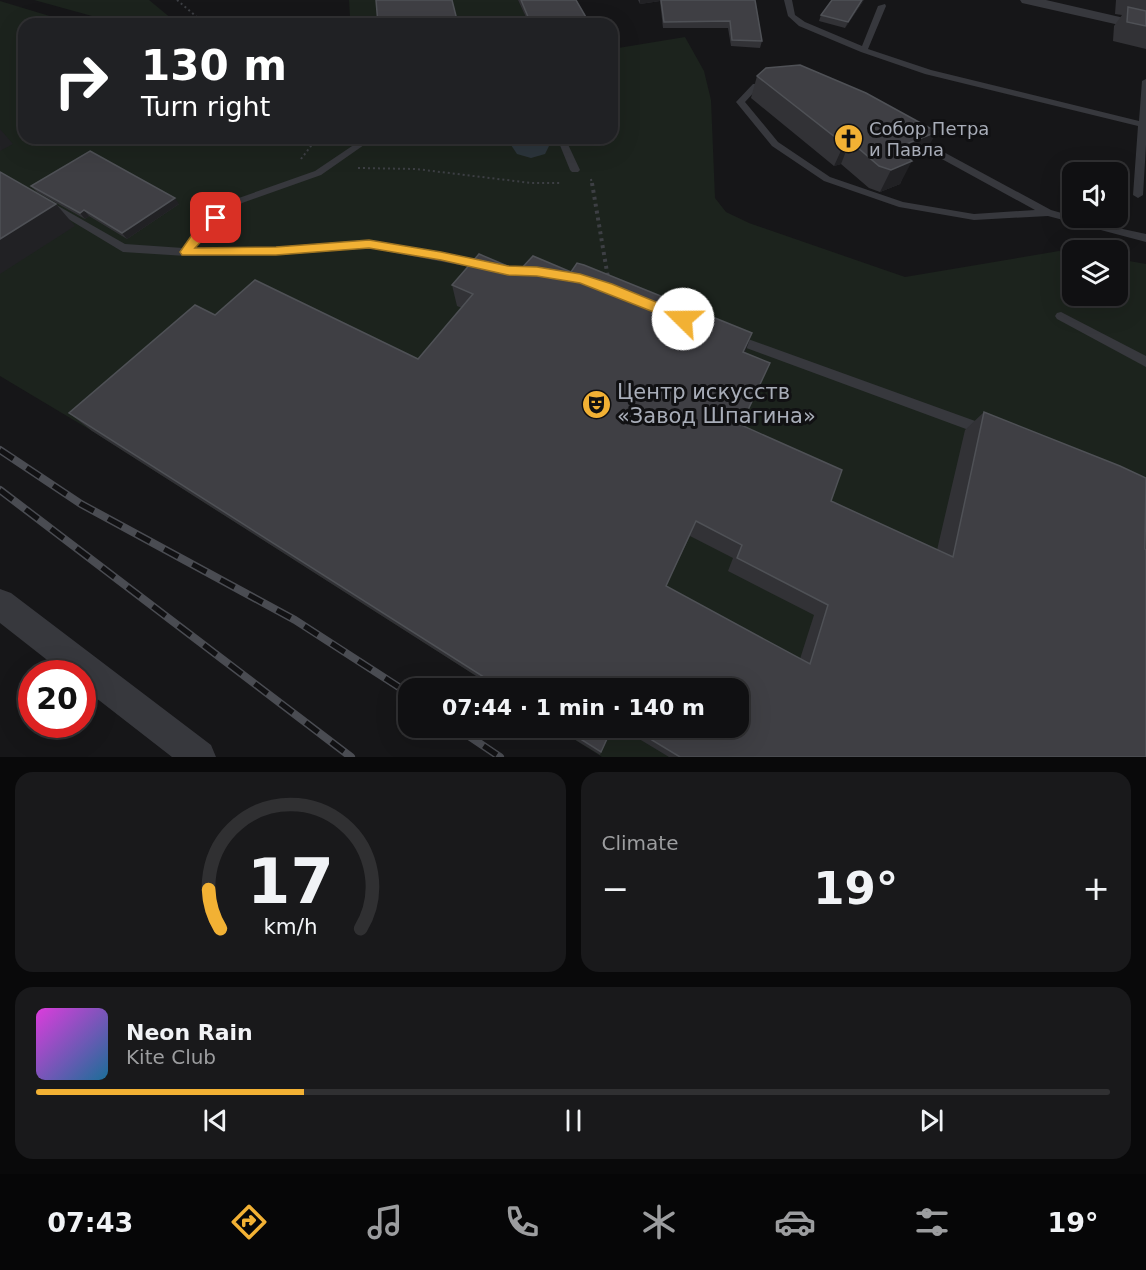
<!DOCTYPE html>
<html lang="en">
<head>
<meta charset="utf-8">
<style>
	:root { --surface:#101012; --page:#19191b; --text:#f1f3f6; --muted:#9c9d9f; --line:#303032; --accent:#f2b134 }
	body { margin:0; font-family:"DejaVu Sans",sans-serif; background:var(--page); color:var(--text); height:100vh; display:flex; flex-direction:column; font-size:22px; white-space:nowrap }
	* { box-sizing:border-box; margin:0 }
	p { font-size:20px; color:var(--muted) }
	.icon { flex:none; width:33px; height:33px; fill:none; stroke:currentColor; stroke-width:2; stroke-linecap:round; stroke-linejoin:round }
	.map { position:relative; height:757px; overflow:hidden }
	.side { display:flex; flex-direction:column; gap:15px; padding:15px; background:#09090a; flex:1 }
	.side>* { flex:none }
	.guide { position:absolute; left:18px; top:18px; width:600px; height:126px; border-radius:18px; box-shadow:0 6px 24px #0002,0 0 0 2px var(--line); background:#202124; color:#fff; overflow:hidden }
	.buttons { position:absolute; left:1062px; top:162px; display:grid; gap:12px }
	.buttons a { display:grid; place-items:center; width:66px; height:66px; border-radius:12px; background:var(--surface); box-shadow:0 6px 24px #0002,0 0 0 2px var(--line); font-size:30px }
	.speed { position:absolute; left:18px; top:660px; display:flex; gap:12px; font-size:30px; font-weight:700; text-align:center }
	.speed>* { display:grid; place-content:center; width:78px; height:78px; border-radius:50%; background:var(--surface); box-shadow:0 6px 24px #0002,0 0 0 2px var(--line); line-height:1 }
	.speed .limit { border:9px solid #d22; background:#fff; color:#111 }
	.pin { position:absolute; display:grid; place-items:center; width:51px; height:51px; color:#fff; margin:-26px; border-radius:12px; box-shadow:0 3px 9px #0006 }
	.me { position:absolute; width:66px; margin:-33px; rotate:292deg; stroke-linejoin:round; filter:drop-shadow(0 0 4px #0008) }
	.turn { display:flex; align-items:center; gap:21px; height:126px; padding:0 24px; font-size:27px }
	.turn .icon { width:78px; height:78px; stroke-width:2.5 }
	.turn b { display:block; font-size:42px; line-height:51px }
	.big { font-size:45px; font-weight:800; line-height:1.1 }
	.side .widget { flex:1; display:flex; flex-direction:column; justify-content:center; gap:9px; min-width:0; padding:0 21px; border-radius:18px; background:var(--page) }
	.side .dial { align-items:center; gap:0 }
	.dial svg { height:156px; overflow:visible; fill:none; stroke:var(--line); stroke-width:7; stroke-linecap:round; text-anchor:middle }
	.dial text { fill:var(--text); stroke:none }
	.song { display:flex; align-items:center; gap:18px }
	.cover { width:72px; height:72px; border-radius:9px; background:linear-gradient(135deg,hsl(300 70% 55%),hsl(200 70% 35%)) }
	.played { height:6px; border-radius:3px; background:linear-gradient(90deg,var(--accent) 25%,var(--line) 25%) }
	.keys { display:flex; justify-content:space-around; direction:ltr }
	.heat { display:flex; justify-content:space-between; align-items:center; font-size:33px; direction:ltr }
	.side .tiles { flex:1; display:grid; gap:15px; grid-template-columns:1fr 1fr }
	.widget:last-child { grid-column:span 2 }
	.trip { position:absolute; left:398px; top:678px; width:351px; height:60px; border-radius:18px; background:var(--surface); box-shadow:0 6px 24px #0002,0 0 0 2px var(--line); font-weight:800; line-height:60px; text-align:center }
	.tabs { display:flex; height:96px; justify-content:space-around; align-items:center; background:#060607; color:var(--muted) }
	.tabs .icon { width:42px; height:42px }
	.tabs .active { color:var(--accent) }
	.tabs b { font-size:27px; color:var(--text) }
	.map>svg:first-child { display:block }
</style>
</head>
<body>
<div class="map">
<svg width="1146" height="757" viewBox="0 0 1146 757">
	<rect width="100%" height="100%" fill="#161618"/>
	<g fill="#1c231d">
		<polygon points="34,0 149,0 178,24 121,24"/>
		<polygon points="349,0 518,0 529,24 335,24 350,17"/>
		<polygon points="0,1 76,24 24,24 24,138 612,138 612,49 685,37 704,71 711,100 715,198 726,212 749,223 905,277 1059,251 1072,253 1072,296 1118,296 1118,259 1146,264 1146,757 602,757 556,728 738,728 738,688 495,688 92,431 0,376"/>
	</g>
	<g fill="none" stroke-linecap="round" stroke-linejoin="round">
		<polygon fill="#2c353c" fill-rule="evenodd" points="513,138 551,138 552,140 545,154 531,158 517,154 511,145"/>
		<g stroke="#3d3f44" stroke-width="2" stroke-dasharray="2 3" stroke-linecap="butt">
			<polyline points="177,0 205,24"/>
			<polyline points="301,159 317,138"/>
			<polyline points="358,168 416,169 531,183 562,183"/>
			<polyline points="591,179 592,185"/>
		</g>
		<polyline stroke="#3d3f44" stroke-width="4" stroke-dasharray="3 4" stroke-linecap="butt" points="592,183 608,278"/>
		<g fill="#37383d" fill-rule="evenodd">
			<polygon points="784,0 792,0 795,15 805,22 862,46 878,6 885,4 886,6 868,49 931,70 1139,121 1142,81 1146,79 1146,145 1143,195 1138,198 1133,195 1138,126 925,74 861,52 799,26 788,16"/>
			<path d="M 795,80 L 864,109 L 1051,210 L 1072,216 L 1072,218 L 1146,234 L 1146,242 L 1048,216 L 974,220 L 899,207 L 824,181 L 772,146 L 736,102 L 753,84 ZM 794,85 L 858,113 L 1035,210 L 974,214 L 903,202 L 830,177 L 778,142 L 745,102 L 758,88 Z"/>
			<polygon points="364,138 374,138 321,175 242,203 220,220 202,238 194,248 276,247 369,240 486,262 490,263 491,266 490,269 486,270 369,248 276,255 186,256 123,252 45,205 50,202 53,203 125,244 183,248 194,232 212,216 236,199 315,171"/>
			<polygon points="557,138 565,138 580,170 578,172 572,172 570,170"/>
			<polygon points="1061,312 1146,356 1146,367 1057,319 1055,316 1057,313"/>
			<polygon points="734,334 989,426 991,430 989,434 985,436 730,342 728,339 730,336"/>
		</g>
		<g fill="#37383d" fill-rule="evenodd">
			<polygon points="1020,0 1046,0 1146,23 1146,31 1022,3"/>
			<polygon points="0,589 11,593 211,745 216,757 172,757 82,687 82,674 65,674 0,623"/>
		</g>
		<defs>
			<g id="rail">
				<polyline points="0,450 81,504 295,620 408,693"/>
				<polyline points="0,490 351,757"/>
				<polyline points="457,728 500,757"/>
			</g>
		</defs>
		<use href="#rail" stroke="#4a4c52" stroke-width="8"/>
		<use href="#rail" stroke="#111113" stroke-width="5" stroke-dasharray="16" stroke-linecap="butt"/>
	</g>
	<g fill="#323236" fill-rule="evenodd">
		<polygon points="518,0 576,0 590,24 529,24"/>
		<polygon points="638,0 755,0 762,41 760,48 731,46 728,28 663,28 660,1 640,4"/>
		<polygon points="832,0 864,0 845,28 819,21 821,15"/>
		<polygon points="1116,0 1146,0 1146,49 1113,41 1114,26 1122,15 1115,14"/>
		<polygon points="757,76 924,154 910,160 900,184 880,192 869,188 841,164 834,166 751,98"/>
		<polygon points="31,186 179,204 127,239 89,216 85,219 37,192"/>
		<path d="M 519,271 L 745,353 L 741,425 L 831,501 L 937,550 L 965,430 L 984,412 L 1145,549 L 1146,757 L 669,757 L 621,728 L 738,728 L 738,688 L 495,688 L 92,431 L 69,413 L 215,315 L 418,359 L 462,308 L 457,306 L 452,285 ZM 690,536 L 733,558 L 728,571 L 814,615 L 800,659 L 666,586 Z"/>
		<polygon points="556,728 612,728 600,755"/>
	</g>
	<g fill="#212124">
		<polygon points="640,0 660,0 660,1 640,4"/>
		<polygon points="862,0 864,0 845,28 848,22"/>
		<polygon points="0,129 13,144 0,151"/>
		<polygon points="937,132 924,154 888,169 896,148"/>
		<polygon points="850,141 841,164 834,166 844,144"/>
		<polygon points="912,161 900,184 880,192 891,170"/>
		<polygon points="175,198 179,204 127,239 122,233"/>
		<polygon points="56,204 75,226 0,274 0,239"/>
		<polygon points="84,210 89,216 85,219 80,213"/>
		<polygon points="752,333 745,353 743,352"/>
	</g>
	<g fill="#3f3f44" stroke="#4f5156" stroke-width="1.5" fill-rule="evenodd">
		<polygon points="376,0 452,0 458,24 378,24"/>
		<polygon points="521,0 576,0 590,24 531,24"/>
		<polygon points="661,0 755,0 762,41 732,40 730,21 664,22"/>
		<polygon points="832,0 862,0 848,22 821,15"/>
		<polygon points="1128,7 1146,11 1146,26 1127,22"/>
		<polygon points="800,65 866,93 937,132 896,148 912,161 891,170 879,166 850,141 844,144 757,76 766,68"/>
		<polygon points="90,151 175,198 122,233 84,210 80,213 31,186"/>
		<polygon points="0,172 56,204 0,239"/>
		<path d="M 479,254 L 519,271 L 533,256 L 571,272 L 577,263 L 584,265 L 752,333 L 743,352 L 770,363 L 741,425 L 842,470 L 831,501 L 953,557 L 984,412 L 1120,466 L 1146,478 L 1145,549 L 1146,550 L 1146,757 L 680,757 L 632,728 L 738,728 L 738,688 L 501,688 L 69,413 L 195,305 L 215,315 L 255,280 L 418,359 L 473,294 L 452,285 ZM 696,521 L 742,545 L 737,558 L 828,605 L 810,664 L 666,586 Z"/>
		<polygon points="563,728 612,728 601,752"/>
	</g>
	<polygon fill="#f2b134" stroke="#9d7322" stroke-width="1.5" points="216,214 222,218 220,221 195,248 276,247 369,240 441,252 508,266 537,267 580,274 612,284 688,315 690,319 683,324 679,322 580,283 537,276 508,275 441,260 369,248 276,255 182,255 180,252 194,232"/>
	<defs>
		<symbol id="church-disc" viewBox="-11 -11 22 22"><circle r="9.5" fill="#f2b134" stroke="#111113"/><path d="M-1.2-6h2.4v3.5h3.3v2.4h-3.3V6h-2.4V-.1h-3.3v-2.4h3.3Z" fill="#111"/></symbol>
		<symbol id="theatre-disc" viewBox="-11 -11 22 22"><circle r="9.5" fill="#f2b134" stroke="#111113"/><path d="M-5-5.5Q0-4 5-5.5V0Q5 5 0 6Q-5 5-5 0ZM-3.3-2.5H-1v1.5H-3.3ZM1-2.5H3.3v1.5H1ZM-2.8 1Q0 5.5 2.8 1Z" fill="#111"/></symbol>
	</defs>
	<g fill-rule="evenodd">
		<use href="#church-disc" x="832" y="122" width="33" height="33"/>
		<use href="#theatre-disc" x="580" y="388" width="33" height="33"/>
	</g>
	<g text-anchor="middle" stroke-width="6" stroke-linejoin="round" paint-order="stroke">
		<g font-size="18" fill="#a8adb8" stroke="#111113" text-anchor="start">
			<text x="869" y="135">Собор Петра<tspan x="869" dy="21">и Павла</tspan></text>
		</g>
		<g font-size="21" fill="#a8adb8" stroke="#111113" text-anchor="start">
			<text x="617" y="399">Центр искусств<tspan x="617" dy="24">«Завод Шпагина»</tspan></text>
		</g>
	</g>
</svg>
<div class="buttons">
<a><svg class="icon" aria-label="sound" viewBox="0 0 24 24"><path d="M4 9h4l5-4v14l-5-4H4zM17 9q2 3 0 6"/></svg></a>
<a><svg class="icon" aria-label="layers" viewBox="0 0 24 24"><path d="M12 4l9 5-9 5-9-5zM3 14l9 5 9-5"/></svg></a>
</div>
<div class="speed"><div class="limit">20</div></div>
<div class="pin" style="left:216px;top:218px;background:#d93025"><svg class="icon" aria-label="arrive" viewBox="0 0 24 24"><path d="M6 21V4h12l-3 4 3 4H6"/></svg></div>
<svg class="me" style="left:683px;top:319px" viewBox="-20 -20 40 40"><circle r="19" fill="#fff"/><path d="M0-13L10 11 0 6-10 11z" fill="#f2b134"/></svg>
<div class="trip">07:44 · 1 min · 140 m</div>
<div class="guide">
<div class="turn"><svg class="icon" aria-label="right" viewBox="0 0 24 24"><path d="M7 20v-9h11M14 6l5 5-5 5"/></svg><div><b>130 m</b>Turn right</div></div>
</div>
</div>
<section class="side">
<div class="tiles">
<div class="widget dial"><svg viewBox="0 0 100 80">
<path d="M14 69A42 42 0 1 1 86 69"/>
<path d="M14 69A42 42 0 0 1 8 49" stroke="#f2b134"/>
<text x="50" y="56" font-size="32" font-weight="700">17</text>
<text x="50" y="72" font-size="11">km/h</text>
</svg></div>
<div class="widget"><p>Climate</p>
<div class="heat"><a>−</a><b class="big">19°</b><a>+</a></div>
</div>
<div class="widget">
<div class="song"><i class="cover"></i><div><b>Neon Rain</b><p>Kite Club</p></div></div>
<div class="played"></div>
<div class="keys"><svg class="icon" aria-label="previous" viewBox="0 0 24 24"><path d="M18 5L8 12l10 7zM5 5v14"/></svg><svg class="icon" aria-label="pause" viewBox="0 0 24 24"><path d="M8 5v14M16 5v14"/></svg><svg class="icon" aria-label="next" viewBox="0 0 24 24"><path d="M6 5l10 7-10 7zM19 5v14"/></svg></div>
</div>
</div>
</section>
<nav class="tabs">
<b>07:43</b>
<svg class="icon active" aria-label="directions" viewBox="0 0 24 24"><path d="M12 3l9 9-9 9-9-9zM9 14v-3h6M13 9l2 2-2 2"/></svg>
<svg class="icon" aria-label="music" viewBox="0 0 24 24"><path d="M9 18V5l10-2v13"/><circle cx="6" cy="18" r="3"/><circle cx="16" cy="16" r="3"/></svg>
<svg class="icon" aria-label="phone" viewBox="0 0 24 24"><path d="M5 4h4l2 5-3 2q2 4 5 5l2-3 5 2v4C11 20 4 13 5 4z"/></svg>
<svg class="icon" aria-label="climate" viewBox="0 0 24 24"><path d="M12 3v18M4 7l16 10M4 17L20 7"/></svg>
<svg class="icon" aria-label="car" viewBox="0 0 24 24"><path d="M5 17H2v-5l4-1 3-4h7l3 4 3 1v5h-3M9 17h6M6 11h13"/><circle cx="7" cy="17" r="2"/><circle cx="17" cy="17" r="2"/></svg>
<svg class="icon" aria-label="filters" viewBox="0 0 24 24"><path d="M4 7h16M4 17h16"/><circle cx="9" cy="7" r="2"/><circle cx="15" cy="17" r="2"/></svg>
<b>19°</b>
</nav>
</body>
</html>
